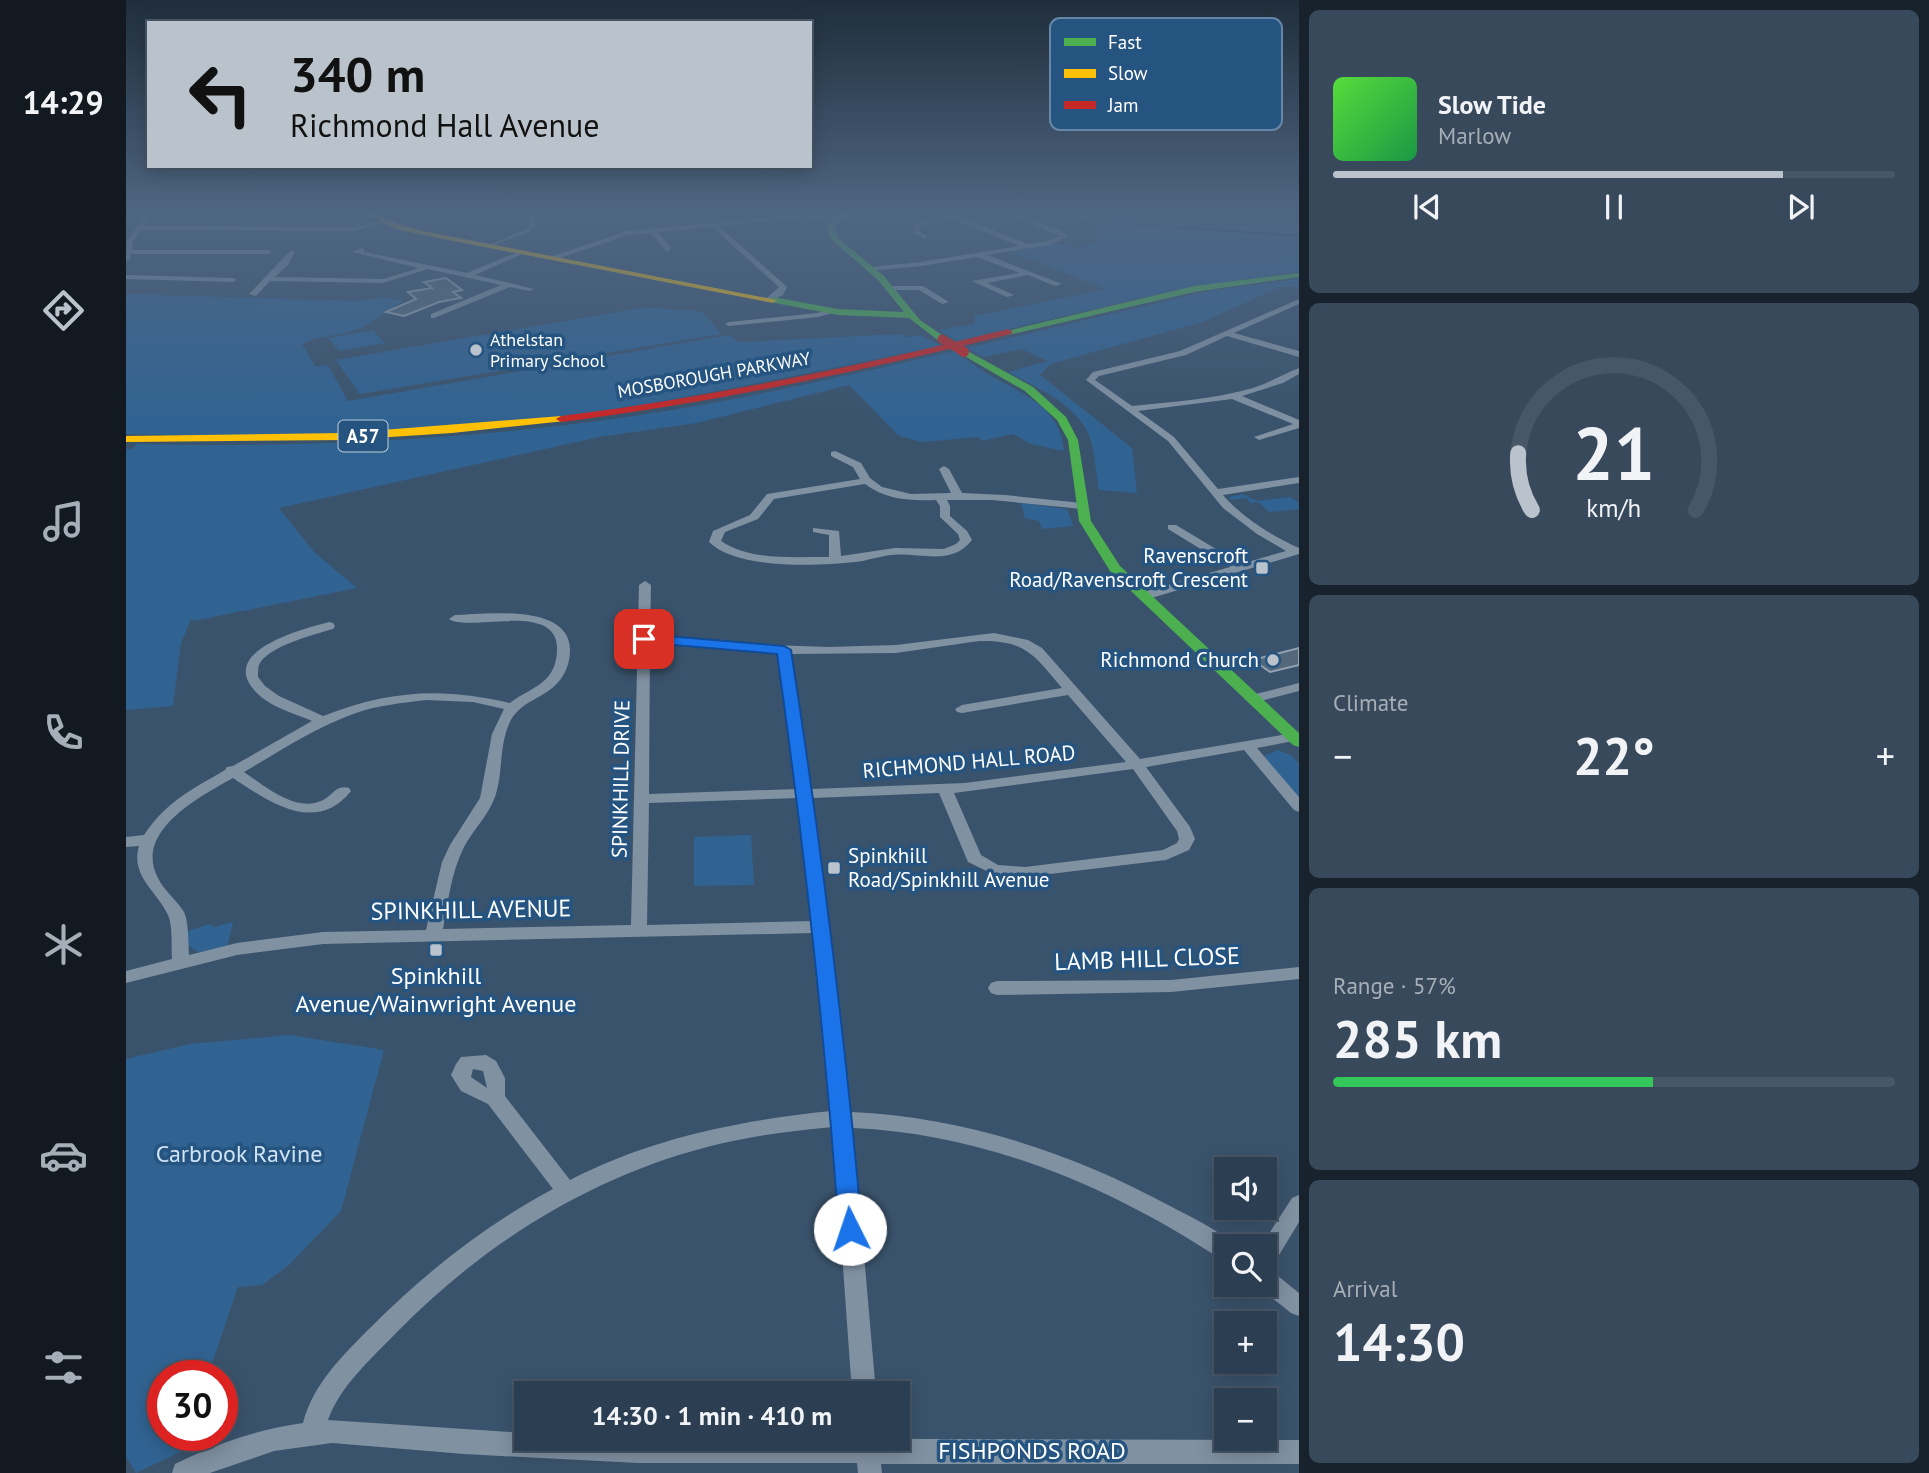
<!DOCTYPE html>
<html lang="en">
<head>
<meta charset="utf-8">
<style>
	:root { --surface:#2c3e51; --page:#38495b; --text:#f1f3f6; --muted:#a6aeb7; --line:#485768; --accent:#bac3cc }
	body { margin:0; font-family:"PT Sans",sans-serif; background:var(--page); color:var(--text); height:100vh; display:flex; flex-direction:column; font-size:26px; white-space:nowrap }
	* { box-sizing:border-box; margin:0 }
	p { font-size:23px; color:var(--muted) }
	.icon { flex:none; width:38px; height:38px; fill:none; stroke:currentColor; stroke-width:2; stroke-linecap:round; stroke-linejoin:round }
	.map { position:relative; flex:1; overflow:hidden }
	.drawer { display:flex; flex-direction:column; gap:10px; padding:10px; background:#18222d; width:630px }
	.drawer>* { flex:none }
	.guide { position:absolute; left:21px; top:21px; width:665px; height:147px; border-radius:0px; box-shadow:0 4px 18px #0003,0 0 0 2px var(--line); background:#bac3cc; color:#111; overflow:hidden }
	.buttons { position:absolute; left:1088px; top:1157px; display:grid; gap:14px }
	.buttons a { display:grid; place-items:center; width:63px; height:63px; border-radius:0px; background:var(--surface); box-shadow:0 4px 18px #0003,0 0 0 2px var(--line); font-size:35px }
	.speed { position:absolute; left:21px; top:1360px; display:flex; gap:14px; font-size:35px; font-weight:700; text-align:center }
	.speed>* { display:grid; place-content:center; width:91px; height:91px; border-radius:50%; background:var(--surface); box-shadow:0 4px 18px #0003,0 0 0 2px var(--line); line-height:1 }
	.speed .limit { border:10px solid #d22; background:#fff; color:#111 }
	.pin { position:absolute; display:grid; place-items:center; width:60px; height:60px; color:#fff; margin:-30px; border-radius:14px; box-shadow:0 4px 10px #0006 }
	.me { position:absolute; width:77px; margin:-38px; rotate:356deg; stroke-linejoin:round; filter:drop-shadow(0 0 5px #0008) }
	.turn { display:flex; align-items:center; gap:24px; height:147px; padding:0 28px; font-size:32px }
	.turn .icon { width:91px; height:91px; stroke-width:2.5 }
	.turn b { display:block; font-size:49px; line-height:60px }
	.big { font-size:52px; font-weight:800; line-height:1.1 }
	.drawer .widget { flex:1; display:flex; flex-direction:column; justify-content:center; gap:10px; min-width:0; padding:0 24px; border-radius:10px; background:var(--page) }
	.drawer .dial { align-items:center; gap:0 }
	.dial svg { height:182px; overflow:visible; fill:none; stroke:var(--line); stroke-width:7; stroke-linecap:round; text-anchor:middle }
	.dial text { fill:var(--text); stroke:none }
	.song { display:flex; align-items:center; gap:21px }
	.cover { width:84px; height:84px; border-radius:10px; background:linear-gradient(135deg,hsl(110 70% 55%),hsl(140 70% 35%)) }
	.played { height:7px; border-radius:4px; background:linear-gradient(90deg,var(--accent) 80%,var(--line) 80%) }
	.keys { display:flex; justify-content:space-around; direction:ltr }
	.heat { display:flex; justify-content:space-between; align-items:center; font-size:38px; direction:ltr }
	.charge { height:10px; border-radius:5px; background:linear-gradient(90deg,#34c759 57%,var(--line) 0) }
	.trip { position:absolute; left:388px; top:1381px; width:396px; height:70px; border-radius:0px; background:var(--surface); box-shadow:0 4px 18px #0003,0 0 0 2px var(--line); font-weight:800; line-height:70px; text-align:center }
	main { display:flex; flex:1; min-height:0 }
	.dock { display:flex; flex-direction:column; width:126px; justify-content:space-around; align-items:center; background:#121920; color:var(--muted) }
	.dock .icon { width:49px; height:49px }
	.dock .on { color:var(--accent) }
	.dock b { font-size:32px; color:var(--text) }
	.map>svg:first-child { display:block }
</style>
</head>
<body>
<main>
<nav class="dock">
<b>14:29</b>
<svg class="icon on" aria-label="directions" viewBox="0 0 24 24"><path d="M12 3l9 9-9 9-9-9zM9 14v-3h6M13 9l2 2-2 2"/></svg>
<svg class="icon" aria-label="music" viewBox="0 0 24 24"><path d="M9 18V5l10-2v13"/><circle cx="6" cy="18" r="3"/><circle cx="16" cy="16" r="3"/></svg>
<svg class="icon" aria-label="phone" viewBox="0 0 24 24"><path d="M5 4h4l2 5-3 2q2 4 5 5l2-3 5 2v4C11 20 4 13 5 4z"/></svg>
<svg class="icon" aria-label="climate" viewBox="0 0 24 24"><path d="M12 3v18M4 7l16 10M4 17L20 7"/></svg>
<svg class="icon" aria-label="car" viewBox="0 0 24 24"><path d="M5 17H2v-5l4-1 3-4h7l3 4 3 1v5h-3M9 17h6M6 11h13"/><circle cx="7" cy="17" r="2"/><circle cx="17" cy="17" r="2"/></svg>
<svg class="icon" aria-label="filters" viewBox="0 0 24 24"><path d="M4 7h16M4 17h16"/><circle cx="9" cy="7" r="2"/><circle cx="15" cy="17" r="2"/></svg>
</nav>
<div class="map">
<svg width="1173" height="1473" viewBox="0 0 1173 1473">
	<rect width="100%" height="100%" fill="#3a536c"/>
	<g fill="#316392">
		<path d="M 977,216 L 1088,226 L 1173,225 L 1173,272 L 1053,289 L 831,341 L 812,330 L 848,324 L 849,316 L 979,289 L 886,252 C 900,250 917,243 930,244 C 951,246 952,252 972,239 L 968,229 L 991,221 L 976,218 Z"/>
		<path d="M 1173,279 L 1173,287 L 1154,287 L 1077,322 L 924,364 L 914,375 L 1006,448 L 1011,493 L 973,490 C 970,474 969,456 965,441 C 955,406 911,388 882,372 L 922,361 L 895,349 L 857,357 L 841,348 L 1082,291 Z"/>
		<path d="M 0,294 L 230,301 L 259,297 L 278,301 C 261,308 247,324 230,330 C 212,336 194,335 176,344 L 190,367 L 202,365 L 222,401 L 603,335 L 612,342 L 775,334 L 779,337 L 795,335 L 815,346 C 701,369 586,394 471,412 C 316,435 156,438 0,434 Z"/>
		<polygon points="520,307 577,312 595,334 234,394 210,360"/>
		<polygon points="247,330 259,343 213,351 202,338"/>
		<path d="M 828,351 C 839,358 849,366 860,373 C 895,394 934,405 938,451 L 905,444 L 887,434 L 856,441 L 852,437 L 796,442 L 773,436 L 723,385 L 571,423 L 473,437 L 153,508 L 188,552 L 231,588 L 67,621 L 65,619 L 55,643 L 47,706 L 0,710 L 0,449 L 6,449 L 11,444 C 175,448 338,440 501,417 C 611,401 720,376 828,351 Z"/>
		<polygon points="1117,494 1131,501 1164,497 1173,503 1173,509 1143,512 1132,502 1124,503 1121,498 1103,500 1104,497"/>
		<polygon points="895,503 941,509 947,526 916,529 913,521 899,518"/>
		<polygon points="1152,750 1165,755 1173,764 1173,801 1138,756"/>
		<polygon points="625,835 628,885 568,886 568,837"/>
		<polygon points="107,922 101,948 72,952 63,946 61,935 64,930 84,924 88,927"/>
		<polygon points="164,1035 258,1050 215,1211 163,1265 136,1285 112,1287 82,1375 37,1376 37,1435 74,1435 75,1442 10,1473 0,1456 0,1059 64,1044"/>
	</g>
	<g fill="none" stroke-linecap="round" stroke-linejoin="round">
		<polyline stroke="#1d3f62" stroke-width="2.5" points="1006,224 1173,236"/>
	</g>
	<g fill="#53687b" stroke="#93a2b1" stroke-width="2">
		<polygon points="320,278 336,290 327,292 335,298 313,302 278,316 260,312 290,299 282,292 306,288 298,282"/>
		<polygon points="1173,648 1173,665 1144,672 1127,660"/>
	</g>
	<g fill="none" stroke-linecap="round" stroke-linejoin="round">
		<g fill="#8091a2" fill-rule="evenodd">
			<polygon points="20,214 26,214 18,226 227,227 261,220 264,222 227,231 15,230 7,241 6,250 142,250 146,252 142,254 5,254 4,259 0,261 1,241"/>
			<polygon points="350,214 383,214 352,217"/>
			<polygon points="402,214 408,214 409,225 405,231 363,247 363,245 400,229 403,225"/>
			<polygon points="680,214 717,217 714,219 680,218 593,226 661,287 657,295 644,301 640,299 653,287 586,227 532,232 545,248 541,252 525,233 502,235 431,259 424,257 501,231"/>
			<polygon points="817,214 825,214 902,244 921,241 934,236 882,214 890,214 935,230 942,236 923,245 861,255 936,284 929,286 902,275 861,283 888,295 881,297 846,281 894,273 851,257 795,266 742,271 741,269 745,267 795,262 893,246 824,218 793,226 794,232 801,236 801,238 797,238 788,233 788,224 819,216"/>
			<polygon points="942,214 953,214 969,218 966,220"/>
			<polygon points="1051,214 1104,214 1101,216 1054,216"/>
			<polygon points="236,248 239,250 238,252 341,273 397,250 399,253 349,275 408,289 404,291 384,287 308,318 305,318 305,314 375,285 302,269 257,283 144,281 130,296 123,294 165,250 169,252 162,265 149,277 257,279 293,268 226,252"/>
			<polygon points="0,275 107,278 111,280 107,282 0,279"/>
			<polygon points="763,286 797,286 823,302 816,304 793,290 760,290 759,288"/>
			<path d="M 1173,299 L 1173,304 L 1108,333 L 1173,351 L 1173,357 L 1101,336 L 1060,355 L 973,376 L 969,380 L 1006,406 C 1046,402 1088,399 1127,388 C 1143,383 1157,374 1173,368 L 1173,374 L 1157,383 L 1116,396 L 1173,420 L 1173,428 L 1133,440 L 1128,437 L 1167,424 L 1106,399 L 1012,411 L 1048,437 L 1092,489 L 1173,477 L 1173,483 L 1097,495 C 1117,518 1146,536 1173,548 L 1173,554 L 1022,599 L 1014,599 L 1012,596 L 1014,593 L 1104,567 L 1042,529 L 1042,525 L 1050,525 L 1115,564 L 1160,551 L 1131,534 L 1097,508 L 1042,441 L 960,380 L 967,372 L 1054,351 Z"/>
			<polygon points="704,309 708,311 707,313 692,317 603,326 599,324 603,322 691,313"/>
			<path d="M 709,451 L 735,463 L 744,478 L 756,487 L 785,494 L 825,493 L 813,469 L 818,466 L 823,469 L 836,493 L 879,495 L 956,503 L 961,506 L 956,509 L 866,500 L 821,500 L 824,506 L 824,516 L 841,531 L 846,540 C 825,567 794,552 766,555 C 753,556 741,561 729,562 C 692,566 611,570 583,542 L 587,531 L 624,515 L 641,494 L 734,479 L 727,467 L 705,456 L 705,452 ZM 739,484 C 760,500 785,501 810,500 L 814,506 L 814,517 L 832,534 L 834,540 L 830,544 L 818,549 L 769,548 L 715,556 L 713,531 L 687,528 L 687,532 L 703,535 L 703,557 L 695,557 C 663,557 623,560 595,541 L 599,532 L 632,519 L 648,499 Z"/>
			<path d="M 519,581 L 525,585 L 524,635 L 615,644 L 703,647 L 770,645 L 868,633 L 902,640 L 916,648 L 1014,759 L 1168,733 L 1173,734 L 1173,740 L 1131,748 L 1173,797 L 1173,812 L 1168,810 L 1118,750 L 1020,767 L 1064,827 L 1069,839 L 1063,850 L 1040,860 L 899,877 L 869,875 L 842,862 L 813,793 L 687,798 L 725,1112 C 838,1117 947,1153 1046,1207 C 1067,1218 1093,1230 1109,1246 L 1101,1246 L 1101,1261 L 1093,1258 C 983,1186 860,1134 727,1128 L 750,1393 L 726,1393 L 707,1127 C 664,1131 622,1136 581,1147 C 462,1178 356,1245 270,1333 C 246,1358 214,1386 202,1420 L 401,1433 L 401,1438 L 1173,1440 L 1173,1464 L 755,1464 L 756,1473 L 732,1473 L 731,1463 L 512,1463 L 338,1454 L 206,1443 L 148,1451 L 84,1473 L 46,1473 L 49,1464 C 90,1444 133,1429 177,1423 C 187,1384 217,1355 244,1328 C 300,1272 358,1226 427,1189 L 362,1104 L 335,1091 L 325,1075 L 330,1064 L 335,1057 L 360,1055 L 370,1061 L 379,1078 L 379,1096 L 444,1180 C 524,1138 616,1120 705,1111 L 687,933 L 197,944 L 111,955 L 0,983 L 0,971 L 46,959 C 45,946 47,926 42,915 C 31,891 4,876 13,846 L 0,847 L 0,837 L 18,835 C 41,801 65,790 99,770 L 101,767 L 107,766 L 186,721 C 168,713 143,707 129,691 C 92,651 176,629 203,622 L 207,623 L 209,626 L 207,629 C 189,634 140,647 133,665 C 132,667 132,675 132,677 L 139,686 L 153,696 L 197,716 C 263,690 316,687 384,703 C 395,694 410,689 420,679 C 428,671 431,660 431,649 C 432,600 341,633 323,619 L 329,615 C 359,614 444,603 444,650 C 444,660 441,671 434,680 C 420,699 393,700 383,724 C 373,747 377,774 369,797 C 362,816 347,830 338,847 C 325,873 322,902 317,929 L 505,925 L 513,585 ZM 853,641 C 900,640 908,655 936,688 L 836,705 L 829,709 L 831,712 L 836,713 L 942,695 L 1000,762 L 839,783 L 686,789 L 665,654 L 770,653 ZM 524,643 L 652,654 L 671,789 L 523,794 ZM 300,700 L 347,702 L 378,709 L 366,734 L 354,798 L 324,845 L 316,862 L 300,930 L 197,932 L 111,943 L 63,955 C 62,942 63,923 58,912 C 51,900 38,891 32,878 C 7,831 75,796 107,778 C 143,802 190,835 225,791 L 223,788 C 211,785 208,793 199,799 C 172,815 139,786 118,772 C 154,751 190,727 230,713 C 252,705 277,703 300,700 ZM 1007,769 L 1051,831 L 1053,839 L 1051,843 L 1037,850 L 899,867 L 872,865 L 855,855 L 828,793 ZM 672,798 L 686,921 L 521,925 L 523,803 ZM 347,1069 L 357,1071 L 361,1088 L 345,1077 Z"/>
			<polygon points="1173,683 1173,691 1127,703 1120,699 1122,696"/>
			<polygon points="1173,967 1173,979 1045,992 871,995 865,993 862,988 865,983 871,981 1045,980"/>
			<polygon points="1173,1195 1173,1222 1147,1265 1139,1268 1139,1246 1135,1246 1166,1198"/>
			<polygon points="1139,1269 1147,1272 1173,1293 1173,1316 1165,1313 1131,1286 1139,1284"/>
		</g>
		<g fill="#4caf50" fill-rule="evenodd">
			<polygon points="716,214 724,214 710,225 709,231 712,238 758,276 794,320 819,337 819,341 813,341 783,318 712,315 644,302 644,298 647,297 712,309 778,312 752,280 705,239 701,231 704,222"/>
			<polygon points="1173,273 1173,277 1068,292 882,335 877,332 1068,286"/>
			<polygon points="838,349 907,387 940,417 952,440 965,521 994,566 1173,733 1173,747 1167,745 984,571 953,521 942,440 931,420 899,391 835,354 833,352"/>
		</g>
		<g fill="#ffc107" fill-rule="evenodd">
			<polygon points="242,214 250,214 275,225 297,231 651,300 647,303 297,235 269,229"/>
			<polygon points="435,416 440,419 439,421 326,433 218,440 0,442 0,436 218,433"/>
		</g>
		<path fill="#c62828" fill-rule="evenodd" d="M 882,329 L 887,332 L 885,334 C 736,371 587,403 435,422 L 430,419 L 435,416 C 586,397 734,366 882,329 Z"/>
		<polyline stroke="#c62828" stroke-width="9" points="816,339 838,352"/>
		<polyline stroke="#c62828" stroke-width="10" points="835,350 838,352"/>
	</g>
	<linearGradient id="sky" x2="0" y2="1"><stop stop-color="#202e3b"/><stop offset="0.51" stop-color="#4f6683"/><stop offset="1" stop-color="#4f6683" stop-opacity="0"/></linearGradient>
	<rect width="1173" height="420" fill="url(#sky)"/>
	<path fill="#1a73e8" stroke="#114b97" stroke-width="2" d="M 518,634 L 658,646 L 665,650 C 695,843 719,1035 736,1229 L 733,1237 L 724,1240 L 716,1237 L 713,1229 C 699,1037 678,845 651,654 L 513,642 L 513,636 Z"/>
	<g fill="#bac3cc" stroke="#255481" stroke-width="2.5">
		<circle cx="350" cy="350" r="7"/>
		<rect x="1129" y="561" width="14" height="14" rx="3.5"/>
		<circle cx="1147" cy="660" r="7"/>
		<rect x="701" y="861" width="14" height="14" rx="3.5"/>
		<rect x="303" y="943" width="14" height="14" rx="3.5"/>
	</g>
	<g text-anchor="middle" stroke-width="7" stroke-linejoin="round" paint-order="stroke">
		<g font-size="18" fill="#fff" stroke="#255481" text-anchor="start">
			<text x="364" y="346">Athelstan<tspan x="364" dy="21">Primary School</tspan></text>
		</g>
		<g font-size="18" fill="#fff" stroke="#255481">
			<text transform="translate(588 375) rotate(-10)" y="6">MOSBOROUGH PARKWAY</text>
		</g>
		<rect fill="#255481" stroke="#beccd9" stroke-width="2" x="212.5" y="420.5" width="49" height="31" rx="5"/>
		<g font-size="19" font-weight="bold" fill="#fff">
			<text x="237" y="443">A57</text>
		</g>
		<g font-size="21" fill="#fff" stroke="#255481" text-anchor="end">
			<text x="1122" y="563">Ravenscroft<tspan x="1122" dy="24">Road/Ravenscroft Crescent</tspan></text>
			<text x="1133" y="667">Richmond Church</text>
			<text x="722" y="863" text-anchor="start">Spinkhill<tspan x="722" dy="24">Road/Spinkhill Avenue</tspan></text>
		</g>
		<g font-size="21" fill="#fff" stroke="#255481">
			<text transform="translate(843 762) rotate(-5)" y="7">RICHMOND HALL ROAD</text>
			<text transform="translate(495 779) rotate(-89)" y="7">SPINKHILL DRIVE</text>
		</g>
		<g font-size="24" fill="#fff" stroke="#255481">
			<text transform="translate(345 910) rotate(-1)" y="8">SPINKHILL AVENUE</text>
			<text transform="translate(1021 959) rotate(-2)" y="8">LAMB HILL CLOSE</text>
			<text x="906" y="1459">FISHPONDS ROAD</text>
		</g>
		<g font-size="24" fill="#fff" stroke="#255481">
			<text x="310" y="984">Spinkhill<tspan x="310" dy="28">Avenue/Wainwright Avenue</tspan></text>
		</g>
		<g font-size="24" fill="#d0e3f5" stroke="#255481">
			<text x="113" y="1162">Carbrook Ravine</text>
		</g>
	</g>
	<rect x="924" y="18" width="232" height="112" rx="10" fill="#255481" stroke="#6687a7" stroke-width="2"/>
	<rect x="938" y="38" width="32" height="8" fill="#4caf50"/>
	<rect x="938" y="69" width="32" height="9" fill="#ffc107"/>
	<rect x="938" y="101" width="32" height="8" fill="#c62828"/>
	<g font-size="19" fill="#fff">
		<text x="982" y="49">Fast</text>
		<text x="982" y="80">Slow</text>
		<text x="982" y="112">Jam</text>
	</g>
</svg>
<div class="buttons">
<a><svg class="icon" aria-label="sound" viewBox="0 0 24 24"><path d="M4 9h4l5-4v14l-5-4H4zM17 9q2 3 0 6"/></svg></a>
<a><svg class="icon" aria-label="search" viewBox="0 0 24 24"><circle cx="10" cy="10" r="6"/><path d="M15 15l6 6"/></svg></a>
<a>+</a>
<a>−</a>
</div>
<div class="speed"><div class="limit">30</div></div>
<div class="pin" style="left:518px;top:639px;background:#d93025"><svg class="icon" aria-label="arrive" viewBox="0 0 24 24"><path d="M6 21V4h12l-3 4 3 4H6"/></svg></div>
<svg class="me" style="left:724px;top:1229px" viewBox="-20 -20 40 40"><circle r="19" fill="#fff"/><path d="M0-13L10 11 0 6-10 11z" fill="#1a73e8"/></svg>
<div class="trip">14:30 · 1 min · 410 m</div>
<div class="guide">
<div class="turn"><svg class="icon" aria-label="left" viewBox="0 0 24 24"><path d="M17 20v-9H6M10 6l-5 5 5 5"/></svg><div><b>340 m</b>Richmond Hall Avenue</div></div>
</div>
</div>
<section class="drawer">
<div class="widget">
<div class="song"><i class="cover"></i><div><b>Slow Tide</b><p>Marlow</p></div></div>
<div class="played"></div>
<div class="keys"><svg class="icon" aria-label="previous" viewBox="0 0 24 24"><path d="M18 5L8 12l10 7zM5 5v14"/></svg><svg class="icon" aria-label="pause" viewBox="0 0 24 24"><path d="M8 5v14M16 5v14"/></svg><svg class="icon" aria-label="next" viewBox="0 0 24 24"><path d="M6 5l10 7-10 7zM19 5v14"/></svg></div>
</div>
<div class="widget dial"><svg viewBox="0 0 100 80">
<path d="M14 69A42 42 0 1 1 86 69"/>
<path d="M14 69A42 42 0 0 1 8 44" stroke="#bac3cc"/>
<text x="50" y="56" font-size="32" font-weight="700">21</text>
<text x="50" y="72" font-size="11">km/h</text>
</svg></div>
<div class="widget"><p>Climate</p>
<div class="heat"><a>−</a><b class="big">22°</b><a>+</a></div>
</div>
<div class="widget"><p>Range · 57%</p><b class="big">285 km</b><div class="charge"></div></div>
<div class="widget"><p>Arrival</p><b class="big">14:30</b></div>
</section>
</main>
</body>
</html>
